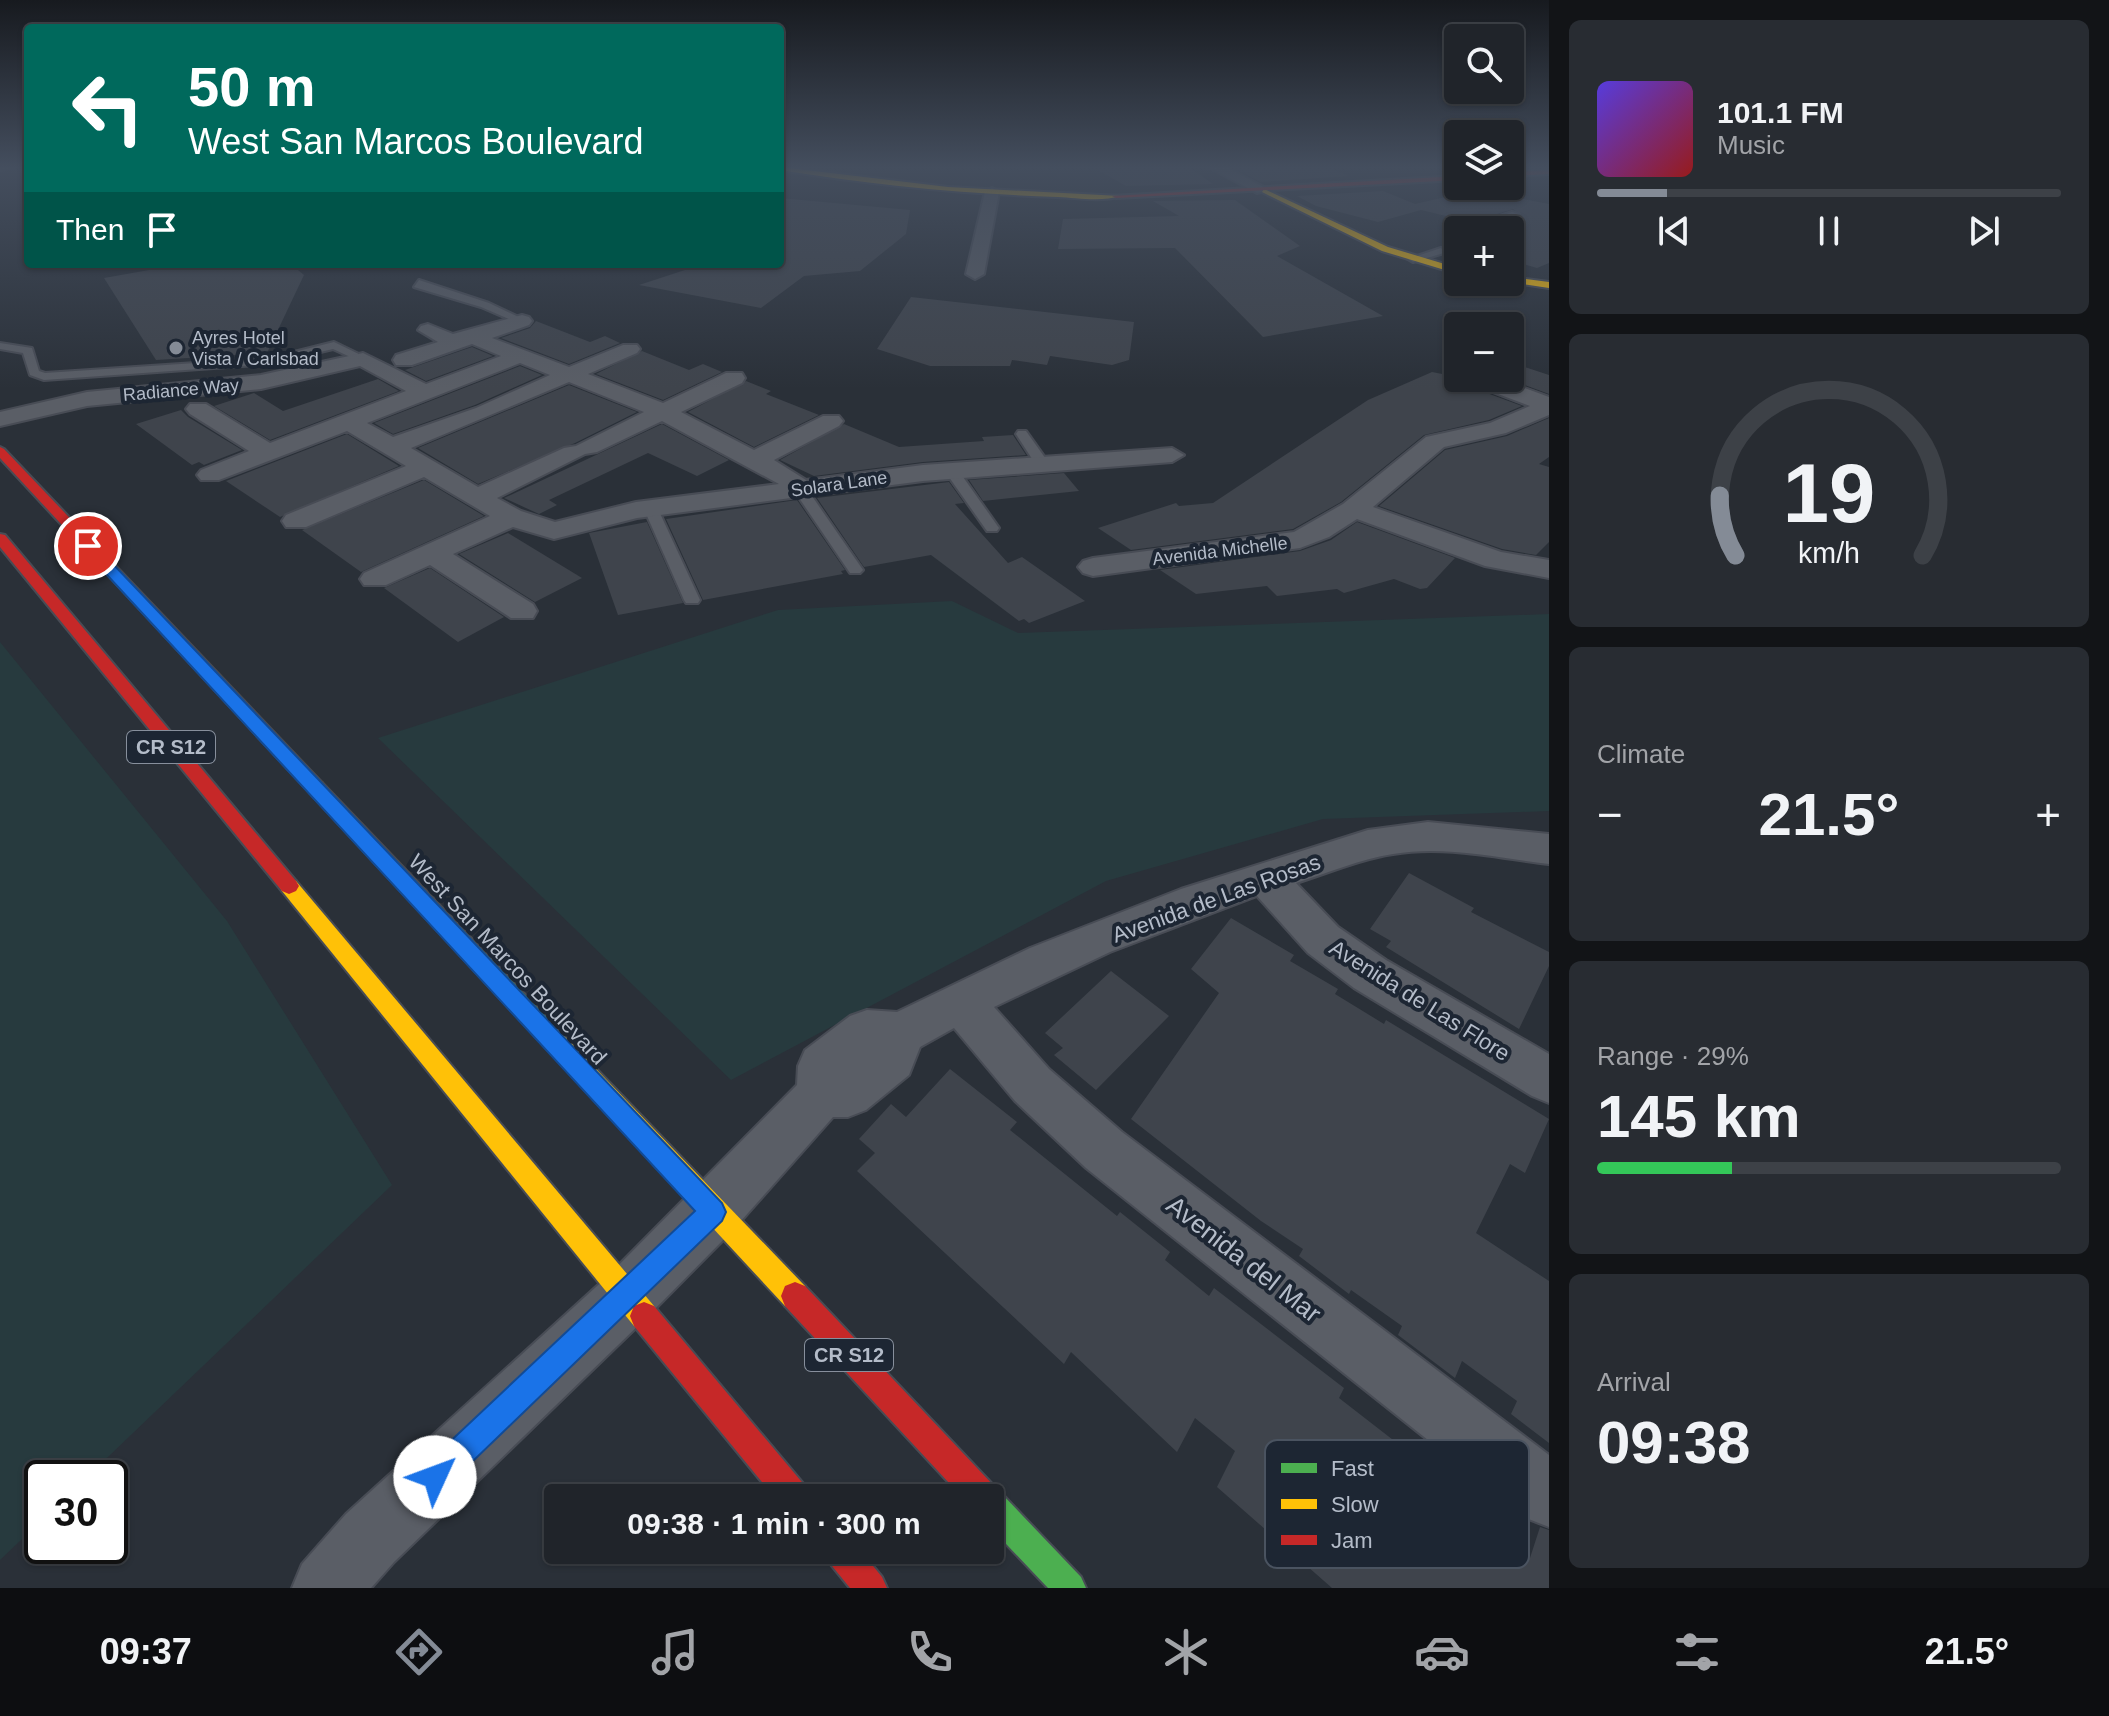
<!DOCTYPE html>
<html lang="en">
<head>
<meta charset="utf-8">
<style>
	:root { --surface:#20242a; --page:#282c32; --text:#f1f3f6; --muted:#a2a4a8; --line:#3d4147; --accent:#848b96 }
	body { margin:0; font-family:Arial,sans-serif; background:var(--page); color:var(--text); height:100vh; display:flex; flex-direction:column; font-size:30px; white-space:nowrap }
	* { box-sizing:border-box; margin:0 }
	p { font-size:26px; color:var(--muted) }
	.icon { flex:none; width:44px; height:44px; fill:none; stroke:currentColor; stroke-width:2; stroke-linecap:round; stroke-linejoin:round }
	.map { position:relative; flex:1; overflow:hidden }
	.panel { display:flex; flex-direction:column; gap:20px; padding:20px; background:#121417; width:560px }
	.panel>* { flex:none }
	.banner { position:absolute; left:24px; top:24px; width:760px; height:244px; border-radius:8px; box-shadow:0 2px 6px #0004,0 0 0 2px var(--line); background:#00695c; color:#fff; overflow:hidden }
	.fabs { position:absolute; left:1444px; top:24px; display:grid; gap:16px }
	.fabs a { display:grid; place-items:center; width:80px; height:80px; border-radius:8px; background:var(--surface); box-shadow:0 2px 6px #0004,0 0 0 2px var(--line); font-size:40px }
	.speed { position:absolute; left:24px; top:1460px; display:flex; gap:16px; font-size:40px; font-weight:700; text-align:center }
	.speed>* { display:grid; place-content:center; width:104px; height:104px; border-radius:50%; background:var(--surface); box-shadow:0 2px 6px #0004,0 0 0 2px var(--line); line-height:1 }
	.speed .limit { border:4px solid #111; border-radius:12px; background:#fff; color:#111 }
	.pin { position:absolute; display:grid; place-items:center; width:68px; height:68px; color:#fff; margin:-34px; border:4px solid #fff; border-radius:50%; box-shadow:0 2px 8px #0007 }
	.me { position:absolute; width:88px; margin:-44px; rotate:47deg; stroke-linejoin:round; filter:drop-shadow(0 0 6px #0008) }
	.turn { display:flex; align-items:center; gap:28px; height:168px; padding:0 32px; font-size:36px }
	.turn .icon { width:104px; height:104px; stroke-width:2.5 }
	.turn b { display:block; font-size:56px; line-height:68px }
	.then { display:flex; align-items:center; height:76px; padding:0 32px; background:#0003; gap:16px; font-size:30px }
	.big { font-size:60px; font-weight:700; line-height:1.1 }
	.panel .widget { flex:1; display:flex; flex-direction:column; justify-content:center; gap:12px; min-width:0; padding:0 28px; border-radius:12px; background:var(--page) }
	.panel .dial { align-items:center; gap:0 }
	.dial svg { height:208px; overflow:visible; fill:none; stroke:var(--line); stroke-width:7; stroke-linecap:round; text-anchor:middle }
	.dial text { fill:var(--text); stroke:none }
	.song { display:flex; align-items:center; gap:24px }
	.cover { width:96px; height:96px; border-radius:12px; background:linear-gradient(135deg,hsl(250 70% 55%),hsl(0 70% 35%)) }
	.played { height:8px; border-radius:4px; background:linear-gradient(90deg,var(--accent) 15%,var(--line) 15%) }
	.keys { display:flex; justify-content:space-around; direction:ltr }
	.heat { display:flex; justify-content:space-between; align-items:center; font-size:44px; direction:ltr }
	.charge { height:12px; border-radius:6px; background:linear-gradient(90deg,#34c759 29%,var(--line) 0) }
	.trip { position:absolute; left:544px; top:1484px; width:460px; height:80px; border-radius:8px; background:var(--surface); box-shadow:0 2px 6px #0004,0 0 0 2px var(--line); font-weight:700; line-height:80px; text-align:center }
	.menu { display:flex; height:128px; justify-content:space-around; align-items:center; background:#0d0e11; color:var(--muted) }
	.menu .icon { width:56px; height:56px }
	.menu .selected { color:var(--accent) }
	.menu b { font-size:36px; color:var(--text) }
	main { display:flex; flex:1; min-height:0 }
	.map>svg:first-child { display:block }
</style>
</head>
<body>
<main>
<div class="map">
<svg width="1549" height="1588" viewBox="0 0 1549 1588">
	<rect width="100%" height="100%" fill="#2a3038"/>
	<g fill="#273a3e">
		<polygon points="952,601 1018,633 1549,614 1549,811 1323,819 1106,881 731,1080 378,738 778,610"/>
		<polygon points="0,642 227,921 392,1185 86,1478 42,1478 42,1520 0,1560"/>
	</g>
	<g fill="#3f444c">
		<polygon points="1093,167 1189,167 1213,184 1126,186"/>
		<polygon points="1232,167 1327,167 1349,176 1260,182"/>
		<polygon points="1476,190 1549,204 1549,263 1537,268 1510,260 1510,230 1489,227 1522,215 1513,209 1471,222 1421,210 1378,222 1316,206 1297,196 1383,191 1415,204"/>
		<polygon points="780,198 910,210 906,234 860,271 804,276 761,308 639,285 688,269 687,264 780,264"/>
		<polygon points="1235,200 1300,246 1277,256 1383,316 1263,337 1175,248 1058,249 1063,219 1179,216 1153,201"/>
		<polygon points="183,264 291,264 304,275 267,353 156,360 104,278"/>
		<polygon points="911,297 1134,322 1129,360 1112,365 1050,356 1047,365 1012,360 1010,366 930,366 877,349"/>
		<polygon points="536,321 590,342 605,336 620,343 569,364 501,338 530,328"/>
		<polygon points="472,347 493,356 426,381 405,370"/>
		<polygon points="642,351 689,370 703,364 722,372 663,400 596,374"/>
		<polygon points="1510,362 1549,375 1549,394 1506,378 1510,378"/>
		<polygon points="520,366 542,375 475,405 393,434 374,423"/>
		<polygon points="1432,372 1463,378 1468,386 1522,406 1489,420 1424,435 1341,502 1293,529 1131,550 1098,528 1176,503 1179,506 1213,503 1368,400"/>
		<polygon points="378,379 399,391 270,440 214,406 254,393 283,411"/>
		<polygon points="746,381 771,391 766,394 819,415 754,447 688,412"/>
		<polygon points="569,385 637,412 575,443 478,484 418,448"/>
		<polygon points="181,410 188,417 242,450 204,465 199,462 192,465 136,424"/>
		<polygon points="1549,418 1549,457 1539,464 1549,467 1549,542 1536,555 1502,549 1379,506 1445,450 1507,436"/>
		<polygon points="662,424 729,460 697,476 648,453 549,500 557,505 539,514 504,498"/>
		<polygon points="844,424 899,447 984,441 982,437 1013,435 1026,455 923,462 814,476 780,460"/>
		<polygon points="347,434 399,466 280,517 226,481"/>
		<polygon points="1064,473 1079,491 983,501 969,480"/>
		<polygon points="424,480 484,516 361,572 302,530"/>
		<polygon points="949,482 964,503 955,504 1008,563 1022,557 1085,601 1029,623 1024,619 1019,621 931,555 864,567 817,498"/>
		<polygon points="797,500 845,570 841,571 843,574 703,600 666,519"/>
		<polygon points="647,522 683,603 618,615 589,533"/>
		<polygon points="1357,522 1455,558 1427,588 1420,589 1394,579 1344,593 1337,589 1277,596 1267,586 1196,594 1160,570 1300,551 1331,540"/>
		<polygon points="508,533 582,578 535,602 459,554"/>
		<polygon points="430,568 504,617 458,642 384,588"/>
		<polygon points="1409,873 1474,908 1471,912 1549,952 1549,966 1519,1029 1386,947 1391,941 1370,929"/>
		<polygon points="1231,918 1294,955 1290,961 1338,989 1335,994 1384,1024 1386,1020 1549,1119 1525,1173 1510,1164 1476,1233 1549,1281 1549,1443 1511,1414 1517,1401 1462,1361 1455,1378 1398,1335 1402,1326 1351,1290 1349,1294 1299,1256 1303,1249 1261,1221 1131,1119 1219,993 1191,969"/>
		<polygon points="1111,971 1169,1016 1096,1090 1054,1055 1063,1048 1045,1033"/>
		<polygon points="950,1069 1017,1122 1010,1130 1117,1216 1120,1212 1170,1252 1165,1260 1209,1296 1214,1288 1344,1388 1339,1398 1406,1450 1410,1441 1479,1496 1473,1512 1530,1558 1540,1527 1549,1530 1549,1588 1332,1588 1217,1487 1235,1451 1195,1418 1177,1452 1071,1352 1064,1364 857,1171 875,1153 859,1139 891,1104 906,1117"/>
	</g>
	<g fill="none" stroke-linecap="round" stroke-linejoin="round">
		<defs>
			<g id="lane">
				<polygon points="0,167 15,167 0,170"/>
				<polygon points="1512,212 1519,214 1474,229 1470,226"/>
				<polygon points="1441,248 1444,253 1413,262 1408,259"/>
				<polygon points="419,280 489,303 527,321 518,323 481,307 414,287"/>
				<polygon points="334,342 369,359 359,361 333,349 270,364 44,380 30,375 23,353 0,349 0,343 32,348 39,371 45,373 270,358"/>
				<polygon points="1018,431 1026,431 1048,462 1046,465 1036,465 1016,434"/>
				<polygon points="946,467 956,467 999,528 997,531 987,531 944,470"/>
				<polygon points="795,486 805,486 863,570 860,573 850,573 793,489"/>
				<polygon points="651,505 658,509 700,600 698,603 686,603 684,600 644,509"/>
			</g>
			<g id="street">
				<polygon points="1209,167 1226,167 1269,190 1257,193"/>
				<polygon points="992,188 999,192 984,274 975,279 966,274 985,192"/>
				<path d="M 522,315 L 529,317 L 532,321 L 529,325 L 492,338 L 569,367 L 623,345 L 637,345 L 640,349 L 637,353 L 588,374 L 663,403 L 726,373 L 742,373 L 745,378 L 742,383 L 681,412 L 754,450 L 823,416 L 839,416 L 843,421 L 839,426 L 774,460 L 806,480 L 923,465 L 1172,448 L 1184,455 L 1172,462 L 923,481 L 637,518 L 554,539 L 513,527 L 453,554 L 533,604 L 537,611 L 533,618 L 511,618 L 430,565 L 386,585 L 364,585 L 360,579 L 364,573 L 490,516 L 424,477 L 306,527 L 286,527 L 282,521 L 286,515 L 406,466 L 347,431 L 219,480 L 201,480 L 197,475 L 201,470 L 249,451 L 190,414 L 186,409 L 190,404 L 206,404 L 270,443 L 406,391 L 360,366 L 261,389 L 87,406 L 0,426 L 0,412 L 87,392 L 261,375 L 363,353 L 426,384 L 501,356 L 472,344 L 412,365 L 396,365 L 393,360 L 396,355 L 438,342 L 418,330 L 421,326 L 428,324 L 453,334 ZM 520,363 L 550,375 L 476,408 L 393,437 L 367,423 ZM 569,382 L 644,412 L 576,446 L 564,448 L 478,487 L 411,448 ZM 662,421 L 779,484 L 636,502 L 555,522 L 521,511 L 497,498 L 585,454 L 597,452 Z"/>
				<polygon points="1466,378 1497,378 1549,397 1549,415 1506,433 1444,447 1373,507 1501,552 1549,560 1549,578 1485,566 1357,519 1329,537 1300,548 1093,576 1083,573 1078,567 1083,561 1093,558 1294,532 1343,504 1426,437 1490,423 1530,406 1469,383"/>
				<path d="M 1428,822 L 1549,834 L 1549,864 C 1498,858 1444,845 1393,854 C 1360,859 1328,873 1296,883 L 1338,927 L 1386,960 L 1549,1054 L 1549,1103 L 1532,1096 L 1354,988 L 1308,953 L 1257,896 L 1110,952 L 994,1007 L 1049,1069 L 1122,1132 L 1549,1455 L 1549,1527 L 1526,1518 L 1086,1168 L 1015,1101 L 954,1028 L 920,1047 L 909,1075 L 866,1110 L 848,1117 L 833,1117 L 732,1231 L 647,1317 L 394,1562 L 371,1588 L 292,1588 L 302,1564 L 346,1514 L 607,1277 L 797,1085 L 798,1066 L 805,1050 L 850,1016 L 867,1010 L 897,1012 L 1030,948 L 1181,889 L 1368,830 Z"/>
			</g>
			<g id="fast">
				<polygon points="316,782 322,783 551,1022 554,1029 551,1036 543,1039 535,1036 310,793 307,788 310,783"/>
				<polygon points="990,1489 1001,1493 1081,1577 1086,1588 1048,1588 990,1527 990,1498 977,1498 979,1493"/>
			</g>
			<g id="slow">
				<path d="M 780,167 L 948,187 L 1120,196 C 1103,202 1076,198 1058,197 C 965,194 872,185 780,170 Z"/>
				<polygon points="1264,189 1388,247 1458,268 1458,274 1382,251 1262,192"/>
				<polygon points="1510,277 1549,282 1549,288 1508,282"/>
				<polygon points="289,878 296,881 654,1306 658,1316 654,1326 644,1330 634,1326 282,891 279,886 282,881"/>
				<polygon points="543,1019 551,1022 805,1286 809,1296 805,1306 795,1310 785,1306 535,1036 532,1029 535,1022"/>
			</g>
			<g id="jam">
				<polygon points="1549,170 1549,174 1510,176 1510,172"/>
				<polygon points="1458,176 1458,180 1116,198 1112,196"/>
				<polygon points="0,447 4,449 322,783 325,788 322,793 310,793 0,458"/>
				<polygon points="0,534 5,535 296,881 299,886 296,891 289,894 282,891 0,547"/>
				<polygon points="795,1282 805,1286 995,1487 999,1498 995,1509 990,1511 990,1498 963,1498 785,1306 781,1296 785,1286"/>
				<polygon points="644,1302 654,1306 806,1487 810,1498 775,1498 634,1326 630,1316 634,1306"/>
				<polygon points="823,1550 860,1550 882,1577 887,1588 850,1588 828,1561"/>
			</g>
		</defs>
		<use href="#lane" stroke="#484c55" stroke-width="4"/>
		<use href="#street" stroke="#484c55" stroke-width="4"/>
		<use href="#fast" stroke="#484c55" stroke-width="4"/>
		<use href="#slow" stroke="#484c55" stroke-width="4"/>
		<use href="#jam" stroke="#484c55" stroke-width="4"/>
		<use href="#lane" fill="#5a5e66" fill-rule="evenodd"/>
		<use href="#street" fill="#5a5e66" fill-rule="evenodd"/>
		<use href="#fast" fill="#4caf50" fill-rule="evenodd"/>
		<use href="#slow" fill="#ffc107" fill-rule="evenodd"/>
		<use href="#jam" fill="#c62828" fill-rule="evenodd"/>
	</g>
	<linearGradient id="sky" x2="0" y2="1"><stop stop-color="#171a1f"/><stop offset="0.43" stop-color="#444e5e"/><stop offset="1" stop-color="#444e5e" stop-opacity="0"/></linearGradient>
	<rect width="1549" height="389" fill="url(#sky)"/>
	<polygon fill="#1a73e8" stroke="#114b97" stroke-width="2" points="83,543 93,543 722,1203 726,1212 722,1221 445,1488 435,1492 424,1488 419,1477 424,1466 695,1211 83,549"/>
	<circle fill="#848b96" stroke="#1d2633" stroke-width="3" cx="176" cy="348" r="8"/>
	<g text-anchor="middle" stroke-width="8" stroke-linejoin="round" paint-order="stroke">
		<g font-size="18" fill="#b4bcc9" stroke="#1d2633" text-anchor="start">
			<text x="192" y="344">Ayres Hotel<tspan x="192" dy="21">Vista / Carlsbad</tspan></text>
		</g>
		<g font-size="18" fill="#b4bcc9" stroke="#1d2633">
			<text transform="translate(181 390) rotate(-5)" y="6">Radiance Way</text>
			<text transform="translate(839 484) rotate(-8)" y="6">Solara Lane</text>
			<text transform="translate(1220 551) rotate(-7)" y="6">Avenida Michelle</text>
		</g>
		<g fill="#1d2633" stroke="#878f9c" stroke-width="2">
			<rect x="127" y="731" width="88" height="32" rx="6"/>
			<rect x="805" y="1339" width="88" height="32" rx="6"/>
		</g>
		<g font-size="20" font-weight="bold" fill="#b4bcc9">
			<text x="171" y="754">CR S12</text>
			<text x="849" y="1362">CR S12</text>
		</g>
		<g font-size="22" fill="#b4bcc9" stroke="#1d2633">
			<text transform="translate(1216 898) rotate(-20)" y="8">Avenida de Las Rosas</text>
			<text transform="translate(508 959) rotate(47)" y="8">West San Marcos Boulevard</text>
			<text transform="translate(1420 1000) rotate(32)" y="8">Avenida de Las Flore</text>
		</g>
		<g font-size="26" fill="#b4bcc9" stroke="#1d2633">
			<text transform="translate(1244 1259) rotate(38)" y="9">Avenida del Mar</text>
		</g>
	</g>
	<rect x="1265" y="1440" width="264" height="128" rx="12" fill="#1d2633" stroke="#4a5360" stroke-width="2"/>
	<rect x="1281" y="1463" width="36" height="10" fill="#4caf50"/>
	<rect x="1281" y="1499" width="36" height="10" fill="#ffc107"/>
	<rect x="1281" y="1535" width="36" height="10" fill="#c62828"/>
	<g font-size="22" fill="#b4bcc9">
		<text x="1331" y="1476">Fast</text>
		<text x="1331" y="1512">Slow</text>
		<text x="1331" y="1548">Jam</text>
	</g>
</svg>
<div class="fabs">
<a><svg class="icon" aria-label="search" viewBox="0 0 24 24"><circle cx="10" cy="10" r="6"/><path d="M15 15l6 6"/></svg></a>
<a><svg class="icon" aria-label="layers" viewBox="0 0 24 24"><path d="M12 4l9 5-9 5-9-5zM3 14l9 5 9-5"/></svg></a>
<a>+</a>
<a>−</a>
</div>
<div class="speed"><div class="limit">30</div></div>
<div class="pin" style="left:88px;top:546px;background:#d93025"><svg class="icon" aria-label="arrive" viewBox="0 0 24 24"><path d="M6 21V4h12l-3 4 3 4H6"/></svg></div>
<svg class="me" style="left:435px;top:1477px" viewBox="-20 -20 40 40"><circle r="19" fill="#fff"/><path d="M0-13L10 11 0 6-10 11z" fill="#1a73e8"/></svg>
<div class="trip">09:38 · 1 min · 300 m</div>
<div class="banner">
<div class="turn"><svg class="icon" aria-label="left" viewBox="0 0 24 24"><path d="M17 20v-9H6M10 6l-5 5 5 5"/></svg><div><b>50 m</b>West San Marcos Boulevard</div></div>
<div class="then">Then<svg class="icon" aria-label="arrive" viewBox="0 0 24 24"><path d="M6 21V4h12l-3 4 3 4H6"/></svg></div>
</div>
</div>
<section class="panel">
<div class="widget">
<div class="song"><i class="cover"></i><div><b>101.1 FM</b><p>Music</p></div></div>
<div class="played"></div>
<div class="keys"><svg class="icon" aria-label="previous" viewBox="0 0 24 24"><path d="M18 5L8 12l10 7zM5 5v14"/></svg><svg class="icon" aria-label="pause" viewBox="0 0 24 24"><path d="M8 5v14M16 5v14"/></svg><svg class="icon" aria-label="next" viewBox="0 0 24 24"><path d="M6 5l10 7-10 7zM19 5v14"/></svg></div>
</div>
<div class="widget dial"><svg viewBox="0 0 100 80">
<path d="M14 69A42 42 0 1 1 86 69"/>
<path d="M14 69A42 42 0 0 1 8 46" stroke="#848b96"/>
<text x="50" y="56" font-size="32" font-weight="700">19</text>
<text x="50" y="72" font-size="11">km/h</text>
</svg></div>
<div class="widget"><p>Climate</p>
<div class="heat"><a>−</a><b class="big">21.5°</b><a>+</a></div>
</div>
<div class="widget"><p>Range · 29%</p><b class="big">145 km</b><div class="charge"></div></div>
<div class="widget"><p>Arrival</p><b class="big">09:38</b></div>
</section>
</main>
<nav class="menu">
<b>09:37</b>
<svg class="icon selected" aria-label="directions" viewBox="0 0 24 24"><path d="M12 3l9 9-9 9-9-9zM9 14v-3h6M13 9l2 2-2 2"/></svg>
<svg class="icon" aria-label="music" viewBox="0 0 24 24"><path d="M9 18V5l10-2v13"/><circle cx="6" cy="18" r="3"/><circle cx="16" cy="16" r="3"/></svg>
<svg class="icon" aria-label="phone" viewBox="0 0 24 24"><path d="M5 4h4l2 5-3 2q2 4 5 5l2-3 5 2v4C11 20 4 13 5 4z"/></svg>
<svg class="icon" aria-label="climate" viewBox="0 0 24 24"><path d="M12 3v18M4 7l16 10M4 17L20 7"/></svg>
<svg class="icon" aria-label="car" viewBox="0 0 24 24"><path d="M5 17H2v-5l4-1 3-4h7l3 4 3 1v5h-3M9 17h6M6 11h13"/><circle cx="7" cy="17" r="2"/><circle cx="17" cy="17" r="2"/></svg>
<svg class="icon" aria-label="filters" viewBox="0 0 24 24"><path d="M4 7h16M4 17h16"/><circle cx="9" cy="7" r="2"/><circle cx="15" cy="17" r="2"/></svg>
<b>21.5°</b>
</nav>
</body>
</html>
